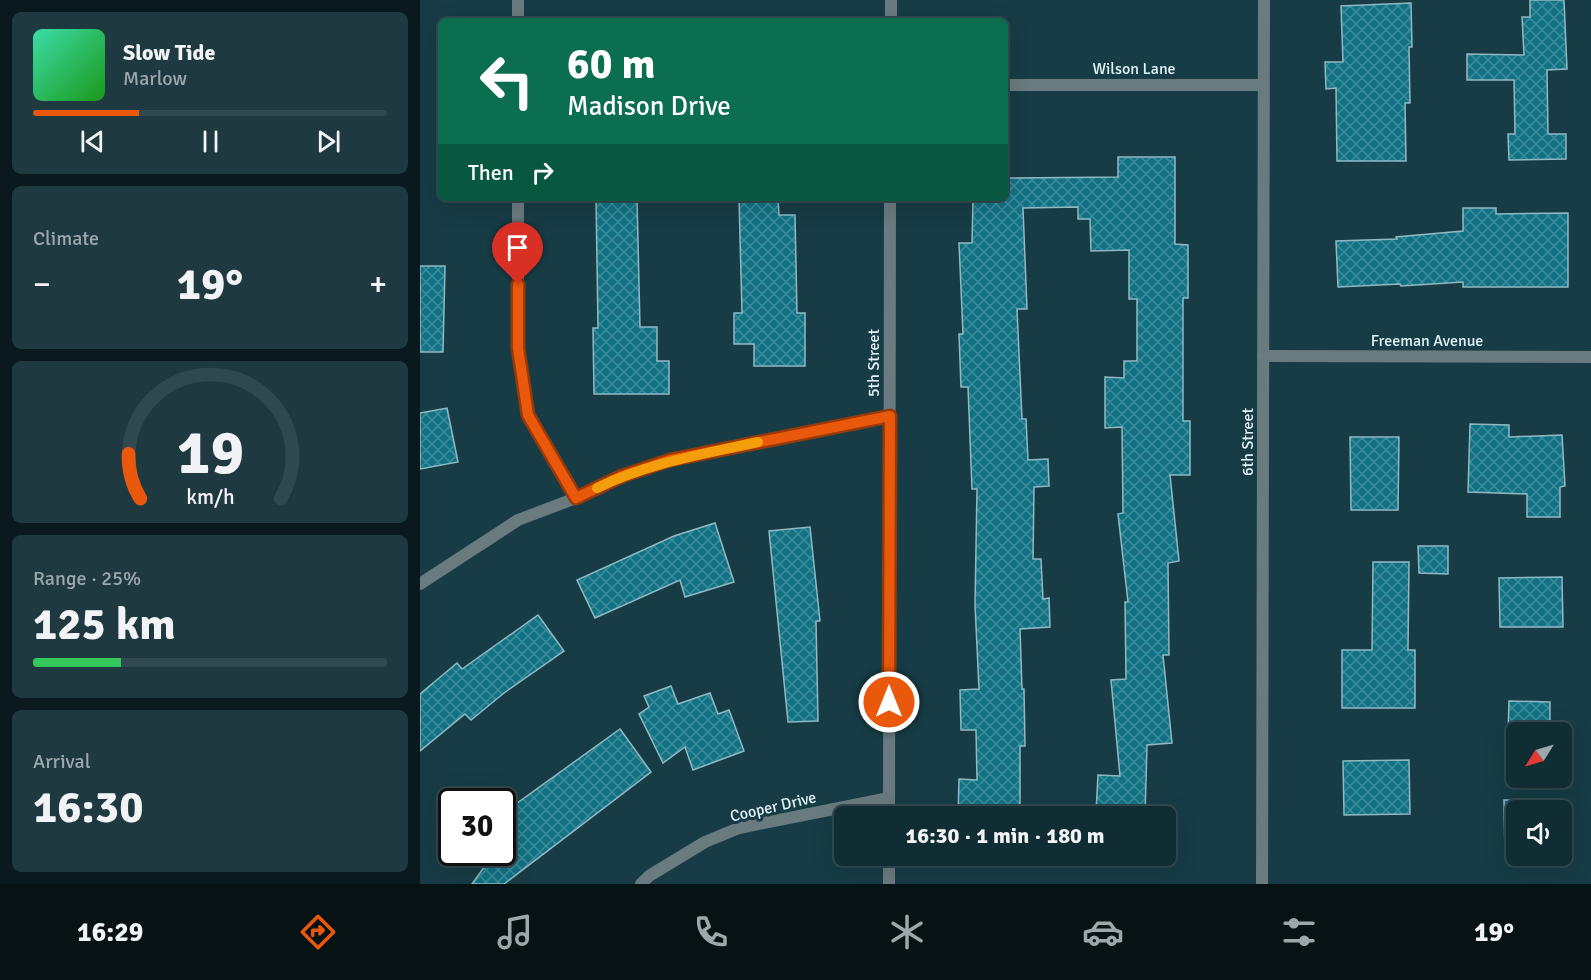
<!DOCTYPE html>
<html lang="en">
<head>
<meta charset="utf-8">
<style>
	:root { --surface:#112d34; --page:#1e3940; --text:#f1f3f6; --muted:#9ca8ac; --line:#30494f; --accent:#ea580c }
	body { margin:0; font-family:Signika,sans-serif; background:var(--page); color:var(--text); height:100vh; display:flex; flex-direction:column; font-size:22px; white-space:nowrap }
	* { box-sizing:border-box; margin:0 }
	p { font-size:20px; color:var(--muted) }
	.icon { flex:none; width:33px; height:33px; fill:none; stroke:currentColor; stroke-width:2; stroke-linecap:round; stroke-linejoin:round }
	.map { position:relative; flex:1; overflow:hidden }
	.panel { display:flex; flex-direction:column; gap:12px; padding:12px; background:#09191d; width:420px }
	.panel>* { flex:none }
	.banner { position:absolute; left:18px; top:18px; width:570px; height:183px; border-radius:9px; box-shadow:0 6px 24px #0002,0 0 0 2px var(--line); background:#0b6e4f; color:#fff; overflow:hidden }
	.needle { width:39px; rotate:233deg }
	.tools { position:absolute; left:1086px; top:722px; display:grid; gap:12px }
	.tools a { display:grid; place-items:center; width:66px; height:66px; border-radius:9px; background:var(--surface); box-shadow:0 6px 24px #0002,0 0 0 2px var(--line); font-size:30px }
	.speed { position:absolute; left:18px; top:788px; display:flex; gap:12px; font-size:30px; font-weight:700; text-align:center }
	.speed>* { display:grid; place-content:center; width:78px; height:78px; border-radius:50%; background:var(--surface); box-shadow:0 6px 24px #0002,0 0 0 2px var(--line); line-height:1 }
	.speed .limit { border:3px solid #111; border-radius:9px; background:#fff; color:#111 }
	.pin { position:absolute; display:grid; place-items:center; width:51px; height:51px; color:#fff; margin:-62px -26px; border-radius:50% 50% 50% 0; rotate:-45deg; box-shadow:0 0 6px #0007 }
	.pin .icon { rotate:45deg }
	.me { position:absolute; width:66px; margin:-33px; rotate:0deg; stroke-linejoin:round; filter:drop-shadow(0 0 4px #0008) }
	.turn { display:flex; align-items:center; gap:21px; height:126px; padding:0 30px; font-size:27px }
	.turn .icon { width:78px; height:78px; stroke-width:2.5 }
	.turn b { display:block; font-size:42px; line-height:51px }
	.then { display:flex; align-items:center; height:57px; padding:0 30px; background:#0003; gap:12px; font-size:22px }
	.big { font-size:45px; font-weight:800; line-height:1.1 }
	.panel .widget { flex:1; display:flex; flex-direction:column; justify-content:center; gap:9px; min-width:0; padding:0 21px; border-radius:9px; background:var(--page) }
	.panel .dial { align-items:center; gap:0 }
	.dial svg { height:156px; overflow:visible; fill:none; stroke:var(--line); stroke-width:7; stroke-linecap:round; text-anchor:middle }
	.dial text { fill:var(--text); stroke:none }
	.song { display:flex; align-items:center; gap:18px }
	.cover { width:72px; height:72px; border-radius:9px; background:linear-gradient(135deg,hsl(160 70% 55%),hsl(120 70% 35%)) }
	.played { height:6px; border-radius:3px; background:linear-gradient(90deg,var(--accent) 30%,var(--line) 30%) }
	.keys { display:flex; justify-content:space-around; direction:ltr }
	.heat { display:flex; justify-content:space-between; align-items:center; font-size:33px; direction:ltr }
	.charge { height:9px; border-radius:4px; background:linear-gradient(90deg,#34c759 25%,var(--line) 0) }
	.trip { position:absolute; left:414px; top:806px; width:342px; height:60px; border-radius:9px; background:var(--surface); box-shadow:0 6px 24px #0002,0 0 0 2px var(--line); font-weight:800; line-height:60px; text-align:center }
	.dock { display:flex; height:96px; justify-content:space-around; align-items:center; background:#071215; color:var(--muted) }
	.dock .icon { width:42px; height:42px }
	.dock .active { color:var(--accent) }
	.dock b { font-size:27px; color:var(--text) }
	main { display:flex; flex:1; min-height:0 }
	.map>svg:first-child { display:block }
</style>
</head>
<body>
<main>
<section class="panel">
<div class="widget">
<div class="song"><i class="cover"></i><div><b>Slow Tide</b><p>Marlow</p></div></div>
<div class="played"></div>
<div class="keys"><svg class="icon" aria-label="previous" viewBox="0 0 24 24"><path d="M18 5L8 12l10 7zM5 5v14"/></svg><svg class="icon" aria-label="pause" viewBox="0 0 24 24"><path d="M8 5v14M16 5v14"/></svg><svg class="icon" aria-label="next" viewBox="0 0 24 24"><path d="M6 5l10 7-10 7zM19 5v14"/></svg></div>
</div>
<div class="widget"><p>Climate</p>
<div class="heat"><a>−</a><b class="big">19°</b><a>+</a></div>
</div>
<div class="widget dial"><svg viewBox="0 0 100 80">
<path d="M14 69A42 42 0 1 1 86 69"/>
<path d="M14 69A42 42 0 0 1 8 46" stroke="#ea580c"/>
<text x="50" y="56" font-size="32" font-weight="700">19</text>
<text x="50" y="72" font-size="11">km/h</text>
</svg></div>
<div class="widget"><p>Range · 25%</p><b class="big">125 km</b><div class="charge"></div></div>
<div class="widget"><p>Arrival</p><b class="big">16:30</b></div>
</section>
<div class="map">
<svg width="1171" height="884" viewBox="0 0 1171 884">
	<defs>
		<pattern id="building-cross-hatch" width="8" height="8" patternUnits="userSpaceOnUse" patternTransform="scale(1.5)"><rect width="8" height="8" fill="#117284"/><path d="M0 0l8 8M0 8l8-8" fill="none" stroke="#3f8d9c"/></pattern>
	</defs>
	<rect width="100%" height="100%" fill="#173c45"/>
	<g fill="url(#building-cross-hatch)" stroke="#91b9c3" stroke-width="1.5">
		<polygon points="1110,0 1144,0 1147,69 1127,70 1128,134 1146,134 1146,159 1089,160 1088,134 1095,134 1094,80 1047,80 1047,54 1104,55 1102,17 1110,17"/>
		<polygon points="991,3 992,47 989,47 990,103 985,103 986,161 917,161 916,88 906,89 905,62 923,62 921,6"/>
		<polygon points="698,157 755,157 755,244 768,245 768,298 763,298 763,421 770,421 770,475 750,475 759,561 748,563 749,655 743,655 752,743 727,745 725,816 700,816 700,813 676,812 678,775 700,776 691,680 706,679 705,602 708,602 698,514 703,513 702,427 685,428 685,377 704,378 704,361 717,361 717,299 709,299 709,250 671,251 670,219 658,219 658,207 603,208 607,309 597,309 602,419 606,419 608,460 628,459 629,486 614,487 613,559 621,559 623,599 629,598 630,627 600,629 602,689 604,689 605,746 600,746 600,816 538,816 539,779 557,780 556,730 541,730 540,690 559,689 555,605 557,489 552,489 548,387 541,387 539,334 543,334 539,243 552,243 553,198 585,198 585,178 698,177"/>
		<polygon points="176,198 217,198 220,327 237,327 237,361 249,361 249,394 174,394 173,328 178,328"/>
		<polygon points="319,198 358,198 359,215 375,215 377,313 385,313 385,366 334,366 334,344 314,344 314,313 322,313"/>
		<polygon points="1043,208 1076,208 1076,214 1148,213 1148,287 1043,287 1043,282 981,286 980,284 918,287 916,241 977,239 976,237 1043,231"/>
		<polygon points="0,266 25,266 23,352 0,352"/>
		<polygon points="27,408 38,462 0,469 0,413"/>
		<polygon points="1050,424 1089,425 1089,437 1142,435 1145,486 1140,487 1140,517 1107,517 1107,494 1048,492"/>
		<polygon points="930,437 979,437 978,510 931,510"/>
		<polygon points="295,523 314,582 265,597 260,580 175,618 157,580 254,536"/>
		<polygon points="390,527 400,621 396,621 398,721 368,722 349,531"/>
		<polygon points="998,546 1028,546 1028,574 999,573"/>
		<polygon points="953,562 989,562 988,650 995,650 995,708 922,708 922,650 952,650"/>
		<polygon points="1142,577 1143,627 1080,627 1079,578"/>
		<polygon points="118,615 144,651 84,693 51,720 45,714 0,751 0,694 37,663 42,669"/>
		<polygon points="251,686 258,704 290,693 298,714 309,710 324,751 273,770 265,747 243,763 219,714 229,707 224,696"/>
		<polygon points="1089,701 1130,702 1130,732 1088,732"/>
		<polygon points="200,729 231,772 84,884 52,884 75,852 82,852 82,842 92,828 82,814"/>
		<polygon points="989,760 990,814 924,815 923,761"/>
		<polygon points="1084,800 1144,800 1145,855 1142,855 1142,810 1096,810 1096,855 1109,855 1085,855"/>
	</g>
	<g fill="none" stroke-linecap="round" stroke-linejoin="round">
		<g stroke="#6a7b7f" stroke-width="12">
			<polyline points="98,0 98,21"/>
			<polyline points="471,21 471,0"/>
			<polyline points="585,85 843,85"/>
			<polyline points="98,198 98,348 108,415 156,498"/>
			<polyline points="843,356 1171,357"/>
			<polyline points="0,584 98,520 156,498 202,476 250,460 469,416"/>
			<polyline points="469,816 470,198"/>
			<polyline points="221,884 229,876 285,842 319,828 469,798"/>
			<polyline points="469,884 469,855"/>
			<polyline points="842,884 844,0"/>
		</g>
	</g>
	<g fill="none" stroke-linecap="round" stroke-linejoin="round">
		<defs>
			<polyline id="route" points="98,284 98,348 108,415 156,498 202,476 250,460 470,416 469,702"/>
		</defs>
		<use href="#route" stroke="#983908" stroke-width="15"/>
		<use href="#route" stroke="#ea580c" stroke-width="10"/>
		<path stroke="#f59e0b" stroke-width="10" d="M 177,488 C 228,463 283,454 338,442"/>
	</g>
	<g text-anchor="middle" stroke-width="6" stroke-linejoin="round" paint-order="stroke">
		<g font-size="16" fill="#dff3f9" stroke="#173c45">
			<text x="714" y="74">Wilson Lane</text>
			<text x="1007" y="346">Freeman Avenue</text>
			<text transform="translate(453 363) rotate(-90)" y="6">5th Street</text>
			<text transform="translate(827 442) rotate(-90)" y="6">6th Street</text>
			<text transform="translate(353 806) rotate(-13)" y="6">Cooper Drive</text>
		</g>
	</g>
</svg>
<div class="tools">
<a><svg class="needle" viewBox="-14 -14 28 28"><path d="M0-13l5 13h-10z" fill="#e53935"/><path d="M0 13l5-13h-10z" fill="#9ca8ac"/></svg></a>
<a><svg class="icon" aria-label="sound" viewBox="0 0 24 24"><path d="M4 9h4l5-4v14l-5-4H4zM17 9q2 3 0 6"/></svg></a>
</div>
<div class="speed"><div class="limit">30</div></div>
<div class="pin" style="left:98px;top:284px;background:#d93025"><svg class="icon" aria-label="arrive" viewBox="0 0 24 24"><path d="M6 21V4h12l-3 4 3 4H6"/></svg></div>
<svg class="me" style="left:469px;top:702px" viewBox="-20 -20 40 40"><circle r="17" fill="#ea580c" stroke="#fff" stroke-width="3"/><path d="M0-11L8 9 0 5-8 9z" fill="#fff"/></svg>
<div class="trip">16:30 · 1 min · 180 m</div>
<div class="banner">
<div class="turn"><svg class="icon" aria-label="left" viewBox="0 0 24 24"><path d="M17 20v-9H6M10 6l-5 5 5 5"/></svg><div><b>60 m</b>Madison Drive</div></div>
<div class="then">Then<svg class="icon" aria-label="right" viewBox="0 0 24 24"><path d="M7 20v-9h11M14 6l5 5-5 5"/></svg></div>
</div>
</div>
</main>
<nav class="dock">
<b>16:29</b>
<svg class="icon active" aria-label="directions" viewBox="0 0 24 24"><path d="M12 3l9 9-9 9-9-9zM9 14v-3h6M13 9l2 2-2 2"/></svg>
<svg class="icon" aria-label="music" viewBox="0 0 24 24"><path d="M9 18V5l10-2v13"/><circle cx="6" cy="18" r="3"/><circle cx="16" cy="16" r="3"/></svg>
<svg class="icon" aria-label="phone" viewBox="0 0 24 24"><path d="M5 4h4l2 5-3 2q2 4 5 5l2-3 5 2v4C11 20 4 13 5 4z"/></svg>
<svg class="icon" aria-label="climate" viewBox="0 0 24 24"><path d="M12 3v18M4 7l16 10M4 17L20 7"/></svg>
<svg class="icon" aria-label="car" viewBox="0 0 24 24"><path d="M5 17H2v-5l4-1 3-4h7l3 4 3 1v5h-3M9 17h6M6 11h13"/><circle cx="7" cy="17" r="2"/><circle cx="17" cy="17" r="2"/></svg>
<svg class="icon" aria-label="filters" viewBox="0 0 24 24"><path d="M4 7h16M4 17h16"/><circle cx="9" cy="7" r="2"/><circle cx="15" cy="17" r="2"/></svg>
<b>19°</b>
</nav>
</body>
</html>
